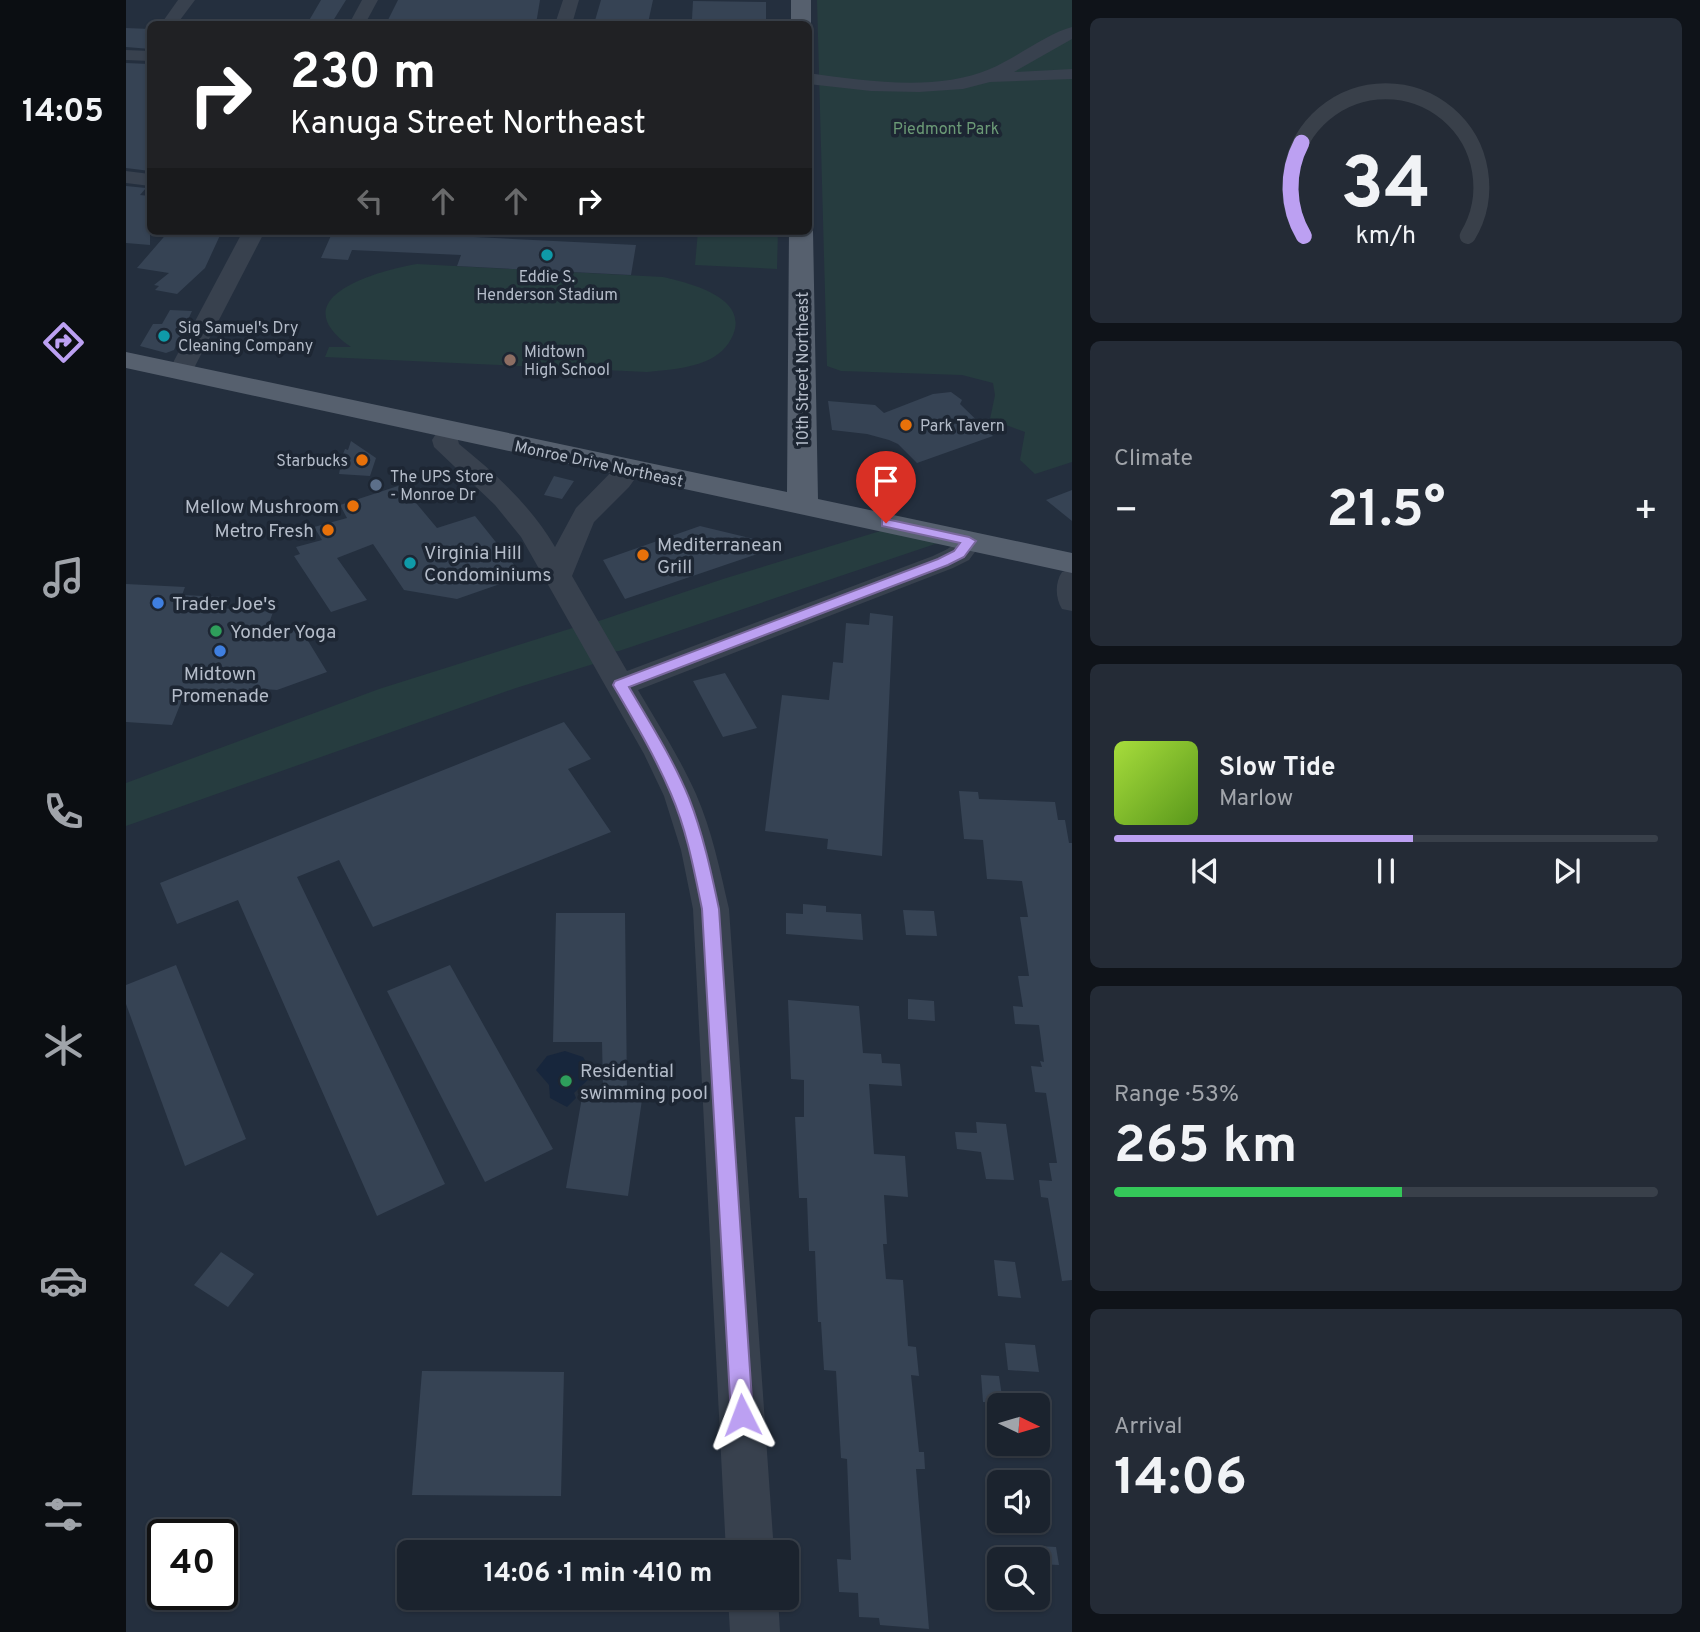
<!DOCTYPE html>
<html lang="en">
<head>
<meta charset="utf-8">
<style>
	:root { --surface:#1b232e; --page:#242b36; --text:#f1f3f6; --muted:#a0a4aa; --line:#39404a; --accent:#bca0f2 }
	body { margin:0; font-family:Overpass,sans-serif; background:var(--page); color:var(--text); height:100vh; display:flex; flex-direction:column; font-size:26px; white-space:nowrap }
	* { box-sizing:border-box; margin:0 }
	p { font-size:23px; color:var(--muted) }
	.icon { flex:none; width:38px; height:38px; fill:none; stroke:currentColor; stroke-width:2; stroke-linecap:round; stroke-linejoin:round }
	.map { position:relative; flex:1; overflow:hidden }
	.details { display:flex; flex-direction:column; gap:18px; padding:18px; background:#0f1319; width:628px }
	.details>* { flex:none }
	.hud { position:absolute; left:21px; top:21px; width:665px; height:214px; border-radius:10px; box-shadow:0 2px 5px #0004,0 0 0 2px var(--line); background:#202124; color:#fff; overflow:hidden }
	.needle { width:46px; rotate:95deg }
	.fabs { position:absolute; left:861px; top:1393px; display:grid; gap:14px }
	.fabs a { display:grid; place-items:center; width:63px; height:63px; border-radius:10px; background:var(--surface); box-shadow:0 2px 5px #0004,0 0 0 2px var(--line); font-size:35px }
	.speed { position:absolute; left:21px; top:1519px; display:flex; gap:14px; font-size:35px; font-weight:700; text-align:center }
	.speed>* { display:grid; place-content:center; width:91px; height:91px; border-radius:50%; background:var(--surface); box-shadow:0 2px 5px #0004,0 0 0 2px var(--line); line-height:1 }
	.speed .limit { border:4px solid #111; border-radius:10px; background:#fff; color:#111 }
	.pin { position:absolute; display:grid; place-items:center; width:60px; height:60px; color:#fff; margin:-72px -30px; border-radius:50% 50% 50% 0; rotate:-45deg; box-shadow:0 0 7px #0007 }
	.pin .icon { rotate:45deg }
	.me { position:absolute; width:77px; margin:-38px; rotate:357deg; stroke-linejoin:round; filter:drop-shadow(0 0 5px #0008) }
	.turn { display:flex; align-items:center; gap:24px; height:147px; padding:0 28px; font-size:32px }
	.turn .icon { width:91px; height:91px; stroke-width:2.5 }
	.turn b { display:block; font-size:49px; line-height:60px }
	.lanes { display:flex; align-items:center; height:66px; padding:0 28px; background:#0003; justify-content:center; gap:35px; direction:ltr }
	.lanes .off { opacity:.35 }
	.big { font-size:52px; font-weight:700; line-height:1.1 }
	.details .card { flex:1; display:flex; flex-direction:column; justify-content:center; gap:10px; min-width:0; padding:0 24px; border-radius:10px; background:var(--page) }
	.details .dial { align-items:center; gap:0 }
	.dial svg { height:182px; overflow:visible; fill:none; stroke:var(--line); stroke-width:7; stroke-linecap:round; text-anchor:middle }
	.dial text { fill:var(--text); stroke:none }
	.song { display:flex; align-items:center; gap:21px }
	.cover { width:84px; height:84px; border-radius:10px; background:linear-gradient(135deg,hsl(80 70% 55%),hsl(90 70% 35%)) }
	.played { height:7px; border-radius:4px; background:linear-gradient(90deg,var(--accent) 55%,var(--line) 55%) }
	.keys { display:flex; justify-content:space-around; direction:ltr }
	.heat { display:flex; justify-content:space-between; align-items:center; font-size:38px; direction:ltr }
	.charge { height:10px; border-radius:5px; background:linear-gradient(90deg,#34c759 53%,var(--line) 0) }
	.trip { position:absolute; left:271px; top:1540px; width:402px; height:70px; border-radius:10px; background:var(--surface); box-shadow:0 2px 5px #0004,0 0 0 2px var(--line); font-weight:700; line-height:70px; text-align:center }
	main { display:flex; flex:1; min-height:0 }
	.dock { display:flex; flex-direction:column; width:126px; justify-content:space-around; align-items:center; background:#0b0e12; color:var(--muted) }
	.dock .icon { width:49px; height:49px }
	.dock .current { color:var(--accent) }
	.dock b { font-size:32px; color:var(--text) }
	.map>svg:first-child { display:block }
</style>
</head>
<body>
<main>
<nav class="dock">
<b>14:05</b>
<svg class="icon current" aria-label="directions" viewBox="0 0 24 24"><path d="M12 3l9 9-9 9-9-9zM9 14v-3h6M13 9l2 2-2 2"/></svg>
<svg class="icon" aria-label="music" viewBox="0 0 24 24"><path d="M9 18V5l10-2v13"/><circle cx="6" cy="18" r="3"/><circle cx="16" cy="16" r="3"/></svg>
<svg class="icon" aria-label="phone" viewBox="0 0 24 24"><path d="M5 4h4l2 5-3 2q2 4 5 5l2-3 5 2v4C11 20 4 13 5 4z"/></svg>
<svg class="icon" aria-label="climate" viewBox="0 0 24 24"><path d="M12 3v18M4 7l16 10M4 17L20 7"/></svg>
<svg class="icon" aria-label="car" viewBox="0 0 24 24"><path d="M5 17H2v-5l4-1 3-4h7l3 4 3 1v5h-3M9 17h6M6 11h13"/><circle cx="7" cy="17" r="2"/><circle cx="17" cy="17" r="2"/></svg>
<svg class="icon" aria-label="filters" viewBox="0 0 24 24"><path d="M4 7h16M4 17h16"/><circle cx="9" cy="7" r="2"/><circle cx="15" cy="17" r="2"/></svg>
</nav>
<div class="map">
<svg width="946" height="1632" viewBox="0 0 946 1632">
	<rect width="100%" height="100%" fill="#242f3e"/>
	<g fill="#263c3f">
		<polygon points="691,0 946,0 946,462 909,474 894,460 899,432 864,419 869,395 867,383 836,375 715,371 701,366"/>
		<polygon points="572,231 652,231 651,269 569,265"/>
		<path d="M 291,264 L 537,277 C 563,283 623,297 607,335 C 602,347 592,356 580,361 C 561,369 540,370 521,372 L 199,357 L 203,347 L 225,347 C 154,298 250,271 291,264 Z"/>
		<polygon points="761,529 818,541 493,651 484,652 467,623 597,579"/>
		<polygon points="456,625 477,661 390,688 0,826 0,783 253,689"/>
	</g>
	<polygon fill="#17263c" points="439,1051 457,1057 465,1071 464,1078 448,1093 450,1098 441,1107 424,1098 423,1085 410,1070 421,1056"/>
	<g fill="#364354">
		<polygon points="195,0 220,0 205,24 181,24"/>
		<polygon points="272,0 414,0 410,24 260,24"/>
		<polygon points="475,0 527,0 522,23 468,24"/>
		<polygon points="567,1 640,2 640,21 566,19"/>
		<polygon points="0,28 24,29 24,49 0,47"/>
		<polygon points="0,63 23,64 20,68 24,68 24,171 0,168"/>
		<polygon points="0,186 20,188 14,195 24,196 24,245 0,243"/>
		<polygon points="43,231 96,231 79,268 51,294 29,290 33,286 28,285 43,273 11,268"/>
		<polygon points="207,231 329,231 328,236 510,245 505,275 331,266 335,255 226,250 222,260 195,258"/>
		<polygon points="44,310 66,311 48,350 40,353 14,346 27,324 36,324"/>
		<polygon points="825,392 836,400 834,404 867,436 791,463 772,444 763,440 741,434 706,430 702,401 749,405 758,413 807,394"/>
		<polygon points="225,441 250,458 244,476 213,474 214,469 211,469 219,449 222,450"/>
		<polygon points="428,476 448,481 436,499 418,495"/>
		<polygon points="275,485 311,528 349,516 397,576 331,599 278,590 247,544 211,558 241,600 205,612 168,556 174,554 170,547 196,540 188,527 221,518 214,505"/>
		<polygon points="946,490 946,521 920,500"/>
		<polygon points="574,526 628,539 640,551 499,599 477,560"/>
		<polygon points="0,584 59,587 56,595 98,597 94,608 147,612 141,629 176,631 201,672 151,690 123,688 117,705 56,700 46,725 0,722"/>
		<polygon points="744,613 767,616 756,856 701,849 702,839 639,831 656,695 703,700 707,662 717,663 720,623 743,625"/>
		<polygon points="599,673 631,728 597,737 567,681"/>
		<polygon points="438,722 465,759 442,769 485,832 247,927 213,860 171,877 319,1184 251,1216 112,900 51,924 34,883"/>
		<polygon points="833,791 852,792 853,799 929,802 932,820 939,820 943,843 946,843 946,1280 936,1281 922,1198 915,1197 913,1180 926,1181 923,1163 931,1163 920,1093 909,1092 905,1066 916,1067 914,1061 918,1062 913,1025 889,1024 887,1006 897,1007 892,976 903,976 894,917 902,917 896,881 861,879 857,840 838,839"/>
		<polygon points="677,904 700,906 700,912 735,914 737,940 660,934 660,913 677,914"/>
		<polygon points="777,910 808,911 811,936 780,935"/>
		<polygon points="430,913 499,913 501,1091 517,1093 502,1196 440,1188 458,1086 477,1088 476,1042 427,1042"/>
		<polygon points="50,965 120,1139 59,1166 0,1004 0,985"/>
		<polygon points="324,965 427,1149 359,1182 261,991"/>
		<polygon points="782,999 808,1001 809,1021 782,1019"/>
		<polygon points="662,1000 733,1006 737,1053 755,1054 756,1063 774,1064 776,1086 743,1084 748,1154 779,1156 782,1197 758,1195 761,1244 757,1244 760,1279 777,1280 782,1346 790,1347 793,1376 785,1375 793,1452 798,1452 799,1469 790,1469 803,1629 754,1625 753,1618 733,1617 732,1593 713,1592 711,1559 725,1560 721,1459 715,1458 710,1371 698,1370 695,1322 692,1322 689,1251 683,1251 681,1198 673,1198 669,1117 678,1117 678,1080 665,1079"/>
		<polygon points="850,1122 880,1124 888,1180 860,1179 855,1152 831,1149 829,1132 851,1133"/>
		<polygon points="95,1252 128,1274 102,1307 68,1285"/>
		<polygon points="868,1260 889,1262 895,1298 872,1296"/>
		<polygon points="879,1343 909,1345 913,1372 882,1370"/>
		<polygon points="296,1371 438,1372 435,1496 286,1495"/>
		<polygon points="855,1375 873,1376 877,1403 857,1402"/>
		<polygon points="912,1546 930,1547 933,1565 912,1564"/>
	</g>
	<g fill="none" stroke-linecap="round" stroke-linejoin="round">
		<g fill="#38414e" fill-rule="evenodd">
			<polygon points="52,0 69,0 51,24 35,24"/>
			<polygon points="236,0 252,0 239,24 223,24"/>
			<polygon points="437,0 453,0 446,24 429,24"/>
			<path d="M 946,27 L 946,39 L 888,72 L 946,69 L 946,79 L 864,82 L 837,89 L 793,92 L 745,91 L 682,84 L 682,73 C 740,81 810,92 864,69 C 890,58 922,33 946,27 Z"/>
			<polygon points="0,50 24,51 24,61 0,60"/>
			<polygon points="0,171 24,174 24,186 0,183"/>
			<polygon points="117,231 139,231 66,372 63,377 54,379 45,377 42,372"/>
			<path d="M 324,423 L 333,426 L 337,431 L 332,440 L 333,444 C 370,474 405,506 429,547 L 450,508 L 494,463 L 503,461 L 512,463 L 516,469 L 503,487 L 468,522 L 446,576 L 501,671 L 807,556 C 812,553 819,551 823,548 C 835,538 835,530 853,535 L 857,541 L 843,560 L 827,568 L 512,690 C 532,724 554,758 570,794 C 586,831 594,870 603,909 L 648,1552 L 600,1552 L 567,909 L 555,850 L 538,796 L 518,754 L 395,537 L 369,505 L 308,447 L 306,440 L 315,426 Z"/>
			<path d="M 946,569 L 946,611 L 936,609 C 929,598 929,582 936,572 Z"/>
			<polygon points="602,1598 652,1598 654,1632 604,1632"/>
		</g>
		<g fill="#56606e" fill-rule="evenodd">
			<polygon points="665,0 685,0 685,24 682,27 682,24 665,24"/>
			<polygon points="682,225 687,231 692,499 946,553 946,573 0,368 0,352 661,492 663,231 682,231"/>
		</g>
	</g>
	<path fill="#bca0f2" stroke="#7a689d" stroke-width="2" d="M 760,519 L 843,537 L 850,541 L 838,557 L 822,565 L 503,687 C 524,723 547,759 563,798 C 577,834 585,871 593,909 L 627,1415 L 624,1422 L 616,1426 L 609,1422 L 605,1415 L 576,909 C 568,870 561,831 545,794 C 529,756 508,721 487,685 L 489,681 L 812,559 L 828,551 L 834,543 L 756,526 L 756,520 Z"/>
	<g fill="#0f9aa8" stroke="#1d2633" stroke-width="2.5">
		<circle cx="421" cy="255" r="7"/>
		<circle cx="38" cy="336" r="7"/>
		<circle cx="284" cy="563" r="7"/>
	</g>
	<circle fill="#8d6e63" stroke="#1d2633" stroke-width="2.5" cx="384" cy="360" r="7"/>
	<g fill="#e8710a" stroke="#1d2633" stroke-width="2.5">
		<circle cx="780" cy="425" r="7"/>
		<circle cx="236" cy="460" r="7"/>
		<circle cx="227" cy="506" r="7"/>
		<circle cx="202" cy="530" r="7"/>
		<circle cx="517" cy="555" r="7"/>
	</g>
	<circle fill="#5c6f8a" stroke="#1d2633" stroke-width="2.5" cx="250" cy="485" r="7"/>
	<g fill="#3f7fe0" stroke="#1d2633" stroke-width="2.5">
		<circle cx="32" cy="603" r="7"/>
		<circle cx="94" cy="651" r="7"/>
	</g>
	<g fill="#2e9e5b" stroke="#1d2633" stroke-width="2.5">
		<circle cx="90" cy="631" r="7"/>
		<circle cx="440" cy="1081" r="7"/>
	</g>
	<g text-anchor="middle" stroke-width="7" stroke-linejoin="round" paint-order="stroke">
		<g font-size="16" fill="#6b9a76" stroke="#1d2633">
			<text x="820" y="134">Piedmont Park</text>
		</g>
		<g font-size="16" fill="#b4bcc9" stroke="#1d2633" text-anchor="start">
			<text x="421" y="282" text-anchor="middle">Eddie S.<tspan x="421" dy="18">Henderson Stadium</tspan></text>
			<text x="52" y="333">Sig Samuel's Dry<tspan x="52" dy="18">Cleaning Company</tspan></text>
			<text x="398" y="357">Midtown<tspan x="398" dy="18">High School</tspan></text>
			<text x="794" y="431">Park Tavern</text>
			<text x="222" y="466" text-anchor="end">Starbucks</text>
			<text x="264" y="482">The UPS Store<tspan x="264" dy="18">- Monroe Dr</tspan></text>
		</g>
		<g font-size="16" fill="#b4bcc9" stroke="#1d2633">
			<text transform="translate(676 369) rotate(-90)" y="6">10th Street Northeast</text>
			<text transform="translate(473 463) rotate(12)" y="6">Monroe Drive Northeast</text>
		</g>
		<g font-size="19" fill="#b4bcc9" stroke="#1d2633" text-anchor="start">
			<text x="213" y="513" text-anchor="end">Mellow Mushroom</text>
			<text x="188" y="537" text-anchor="end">Metro Fresh</text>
			<text x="531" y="551">Mediterranean<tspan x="531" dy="22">Grill</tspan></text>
			<text x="298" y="559">Virginia Hill<tspan x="298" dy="22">Condominiums</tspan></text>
			<text x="46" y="610">Trader Joe's</text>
			<text x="104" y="638">Yonder Yoga</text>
			<text x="94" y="680" text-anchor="middle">Midtown<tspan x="94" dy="22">Promenade</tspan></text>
			<text x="454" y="1077">Residential<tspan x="454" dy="22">swimming pool</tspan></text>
		</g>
	</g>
</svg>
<div class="fabs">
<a><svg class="needle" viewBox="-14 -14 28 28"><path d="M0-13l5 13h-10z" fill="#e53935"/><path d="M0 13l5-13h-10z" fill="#a0a4aa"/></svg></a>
<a><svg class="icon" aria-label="sound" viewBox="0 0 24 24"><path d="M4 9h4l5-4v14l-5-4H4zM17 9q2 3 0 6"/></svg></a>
<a><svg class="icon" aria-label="search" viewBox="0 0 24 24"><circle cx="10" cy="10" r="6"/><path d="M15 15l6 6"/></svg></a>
</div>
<div class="speed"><div class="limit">40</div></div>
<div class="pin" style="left:760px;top:523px;background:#d93025"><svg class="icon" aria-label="arrive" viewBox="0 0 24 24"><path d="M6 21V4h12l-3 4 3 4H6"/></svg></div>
<svg class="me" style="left:616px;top:1415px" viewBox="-20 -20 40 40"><path d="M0-17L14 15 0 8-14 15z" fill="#bca0f2" stroke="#fff" stroke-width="4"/></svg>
<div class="trip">14:06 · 1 min · 410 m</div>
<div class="hud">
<div class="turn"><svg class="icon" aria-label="right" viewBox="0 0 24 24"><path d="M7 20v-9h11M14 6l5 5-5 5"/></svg><div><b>230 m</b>Kanuga Street Northeast</div></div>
<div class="lanes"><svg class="icon off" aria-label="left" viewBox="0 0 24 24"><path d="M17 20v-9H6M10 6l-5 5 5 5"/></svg><svg class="icon off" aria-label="ahead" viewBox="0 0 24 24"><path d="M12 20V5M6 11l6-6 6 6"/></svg><svg class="icon off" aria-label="ahead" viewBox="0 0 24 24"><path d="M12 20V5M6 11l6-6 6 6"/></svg><svg class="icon" aria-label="right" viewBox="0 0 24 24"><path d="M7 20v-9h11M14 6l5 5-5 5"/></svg></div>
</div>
</div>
<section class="details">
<div class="card dial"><svg viewBox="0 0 100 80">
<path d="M14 69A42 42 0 1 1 86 69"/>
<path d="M14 69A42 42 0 0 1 13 28" stroke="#bca0f2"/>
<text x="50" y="56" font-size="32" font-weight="700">34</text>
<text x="50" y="72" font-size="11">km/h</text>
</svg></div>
<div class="card"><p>Climate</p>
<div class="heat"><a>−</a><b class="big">21.5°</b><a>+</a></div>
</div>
<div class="card">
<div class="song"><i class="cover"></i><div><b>Slow Tide</b><p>Marlow</p></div></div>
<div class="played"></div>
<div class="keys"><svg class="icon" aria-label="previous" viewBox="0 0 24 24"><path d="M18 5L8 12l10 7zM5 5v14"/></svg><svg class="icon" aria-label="pause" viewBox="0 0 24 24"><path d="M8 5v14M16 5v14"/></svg><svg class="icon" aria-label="next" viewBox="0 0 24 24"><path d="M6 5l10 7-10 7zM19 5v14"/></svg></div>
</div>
<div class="card"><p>Range · 53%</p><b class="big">265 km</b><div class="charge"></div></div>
<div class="card"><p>Arrival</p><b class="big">14:06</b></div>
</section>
</main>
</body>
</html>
